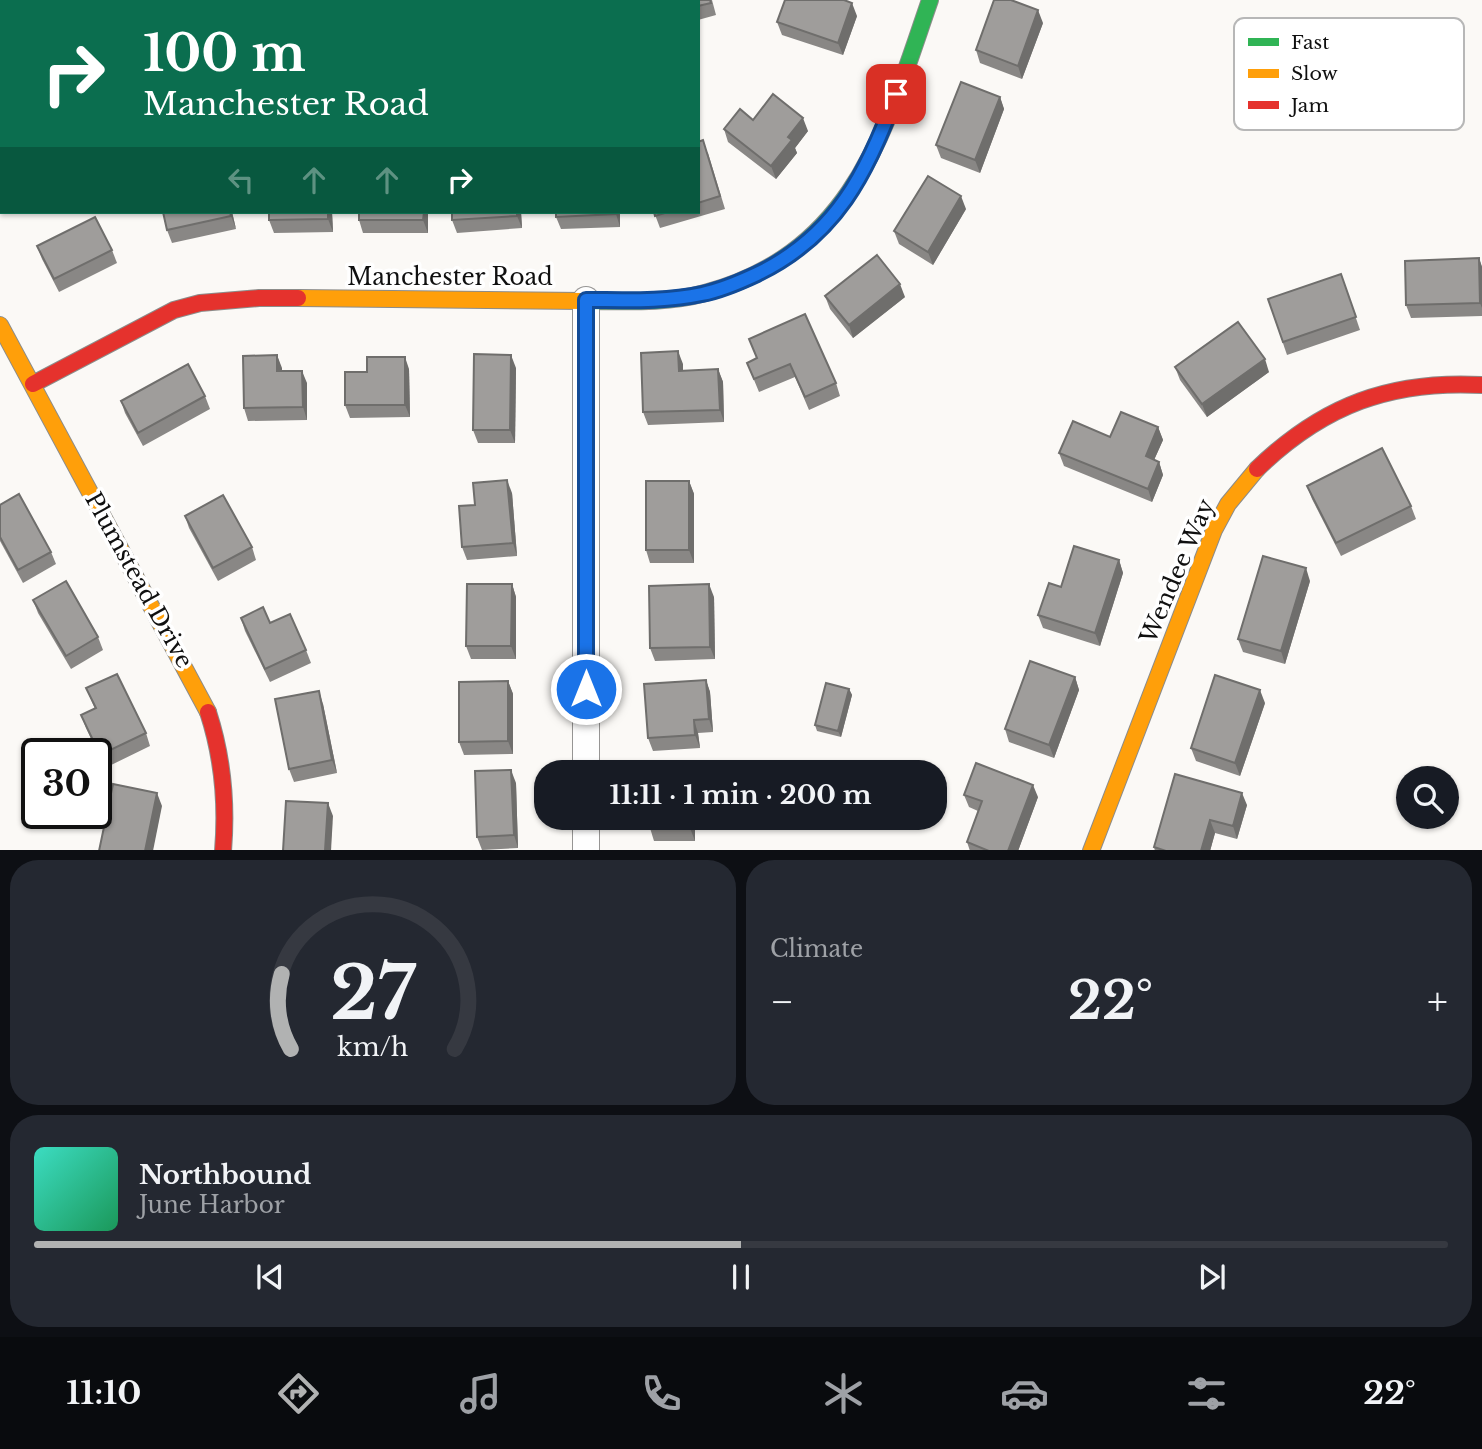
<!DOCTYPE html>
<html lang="en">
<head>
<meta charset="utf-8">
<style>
	:root { --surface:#171b24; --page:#242831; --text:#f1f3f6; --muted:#9ea1a6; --line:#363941; --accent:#b1b2b2 }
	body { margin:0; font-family:"Libre Baskerville",serif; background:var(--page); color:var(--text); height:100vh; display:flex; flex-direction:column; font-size:26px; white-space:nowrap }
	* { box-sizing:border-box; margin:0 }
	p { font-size:23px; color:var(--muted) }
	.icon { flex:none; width:38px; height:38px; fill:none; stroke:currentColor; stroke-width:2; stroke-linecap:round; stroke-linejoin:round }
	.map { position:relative; height:850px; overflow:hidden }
	.drawer { display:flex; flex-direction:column; gap:10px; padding:10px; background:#0d0f14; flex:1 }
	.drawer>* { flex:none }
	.top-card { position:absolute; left:0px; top:0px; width:700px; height:214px; box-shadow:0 2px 5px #0004; background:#0b6e4f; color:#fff; overflow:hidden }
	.buttons { position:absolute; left:1396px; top:766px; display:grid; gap:14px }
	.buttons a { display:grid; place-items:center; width:63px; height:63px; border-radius:50%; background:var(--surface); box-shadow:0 2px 5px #0004; font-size:35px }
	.speed { position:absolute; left:21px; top:738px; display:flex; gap:14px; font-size:35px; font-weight:700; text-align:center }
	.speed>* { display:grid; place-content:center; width:91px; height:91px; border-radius:50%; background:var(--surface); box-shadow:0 2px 5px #0004; line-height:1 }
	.speed .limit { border:4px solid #111; border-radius:10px; background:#fff; color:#111 }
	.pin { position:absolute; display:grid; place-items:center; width:60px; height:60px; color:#fff; margin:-30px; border-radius:14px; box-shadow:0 4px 10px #0006 }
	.me { position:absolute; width:77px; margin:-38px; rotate:0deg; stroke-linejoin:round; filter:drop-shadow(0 0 5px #0008) }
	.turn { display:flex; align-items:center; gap:24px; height:147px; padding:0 28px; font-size:32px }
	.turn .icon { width:91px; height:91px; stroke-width:2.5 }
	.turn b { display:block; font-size:49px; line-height:60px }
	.lanes { display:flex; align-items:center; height:66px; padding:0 28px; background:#0003; justify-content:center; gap:35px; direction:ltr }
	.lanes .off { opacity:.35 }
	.big { font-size:52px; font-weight:700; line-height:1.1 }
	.drawer .tile { flex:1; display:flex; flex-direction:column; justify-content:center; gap:10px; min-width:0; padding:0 24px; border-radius:28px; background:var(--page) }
	.drawer .dial { align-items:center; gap:0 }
	.dial svg { height:182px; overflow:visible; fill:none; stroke:var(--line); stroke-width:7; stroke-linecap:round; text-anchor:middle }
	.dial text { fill:var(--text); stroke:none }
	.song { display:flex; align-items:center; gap:21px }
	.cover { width:84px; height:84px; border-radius:10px; background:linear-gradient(135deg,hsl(170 70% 55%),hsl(150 70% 35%)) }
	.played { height:7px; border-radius:4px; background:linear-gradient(90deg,var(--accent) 50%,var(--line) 50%) }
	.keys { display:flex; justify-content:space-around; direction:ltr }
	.heat { display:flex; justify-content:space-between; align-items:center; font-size:38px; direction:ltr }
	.drawer .tiles { flex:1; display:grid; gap:10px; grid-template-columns:1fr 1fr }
	.tile:last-child { grid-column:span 2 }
	.trip { position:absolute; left:534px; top:760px; width:413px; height:70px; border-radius:28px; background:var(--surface); box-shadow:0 2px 5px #0004; font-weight:700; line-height:70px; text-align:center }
	.menu { display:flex; height:112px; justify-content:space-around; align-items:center; background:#090b0e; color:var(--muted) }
	.menu .icon { width:49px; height:49px }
	.menu .active { color:var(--accent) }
	.menu b { font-size:32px; color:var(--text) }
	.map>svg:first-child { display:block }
</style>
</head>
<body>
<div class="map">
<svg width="1482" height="851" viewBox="0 0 1482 851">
	<rect width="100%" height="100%" fill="#fbf9f6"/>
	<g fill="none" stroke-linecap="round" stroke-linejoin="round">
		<defs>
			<g id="street">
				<polyline points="586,300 586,772"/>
				<polyline points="586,817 586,851"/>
			</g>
			<path id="fast" d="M 583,301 C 623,301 666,304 705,293 C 855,252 885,130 930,0"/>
			<g id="slow">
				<polyline points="298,298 583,301"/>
				<polyline points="0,325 208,712"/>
				<polyline points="1091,851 1214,530 1228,504 1257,469"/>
			</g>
			<g id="jam">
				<polyline points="33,384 174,310 200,303 259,298 298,298"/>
				<path d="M 1257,469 C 1323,405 1391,380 1482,385"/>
				<path d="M 208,712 C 223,758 227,803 223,851"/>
			</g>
		</defs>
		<use href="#street" stroke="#969594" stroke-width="28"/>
		<use href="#fast" stroke="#8c8c8a" stroke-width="18"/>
		<use href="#slow" stroke="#8c8c8a" stroke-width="18"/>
		<use href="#jam" stroke="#8c8c8a" stroke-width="18"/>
		<use href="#street" stroke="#fefefe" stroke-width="26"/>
		<use href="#fast" stroke="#30b455" stroke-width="16"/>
		<use href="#slow" stroke="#ff9f0a" stroke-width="16"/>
		<use href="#jam" stroke="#e5322d" stroke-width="16"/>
	</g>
	<g fill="#898785">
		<polygon points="149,0 218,0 218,2 151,2"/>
		<polygon points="641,0 712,0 716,15 698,20 698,2"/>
		<polygon points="857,16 843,55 782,35 777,22"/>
		<polygon points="1043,23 1022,79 980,63 976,50"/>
		<polygon points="1000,97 1004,109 980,173 941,158 936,145"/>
		<polygon points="753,120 808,131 795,148 797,153 776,179 728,142 724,129"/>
		<polygon points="698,142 708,153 725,209 660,228 654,212 698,212"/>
		<polygon points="966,209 933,265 899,244 894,231"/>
		<polygon points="232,212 236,229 172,243 167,230"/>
		<polygon points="269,212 332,212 333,232 274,233 269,220"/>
		<polygon points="428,212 428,233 363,233 359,220"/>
		<polygon points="452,212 521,212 522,228 457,233 452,220"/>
		<polygon points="556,212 620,212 620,227 561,229 556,217"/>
		<polygon points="37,246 112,250 117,263 59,292 42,259"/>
		<polygon points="1479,258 1482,267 1482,316 1411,318 1406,305"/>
		<polygon points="1341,274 1360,330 1287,355 1268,299"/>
		<polygon points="825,296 905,297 853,338 830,309"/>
		<polygon points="749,339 836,383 840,396 809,410 795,377 759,392 747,363 757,359"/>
		<polygon points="277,355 282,371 307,383 307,420 248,421 244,408"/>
		<polygon points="683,364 683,371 718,369 723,382 724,422 648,425 643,412"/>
		<polygon points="1175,367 1269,372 1207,417 1180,380"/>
		<polygon points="516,368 515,443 478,443 473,430"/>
		<polygon points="409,369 410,417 350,418 345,405"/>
		<polygon points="205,396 210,409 143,446 125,413 121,401"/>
		<polygon points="1158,427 1163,440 1154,460 1159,462 1163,475 1152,502 1064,466 1059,453 1110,437"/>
		<polygon points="689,481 694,494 694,563 650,563 646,550"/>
		<polygon points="1307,486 1411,506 1416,519 1341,556 1312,499"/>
		<polygon points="512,493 517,556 467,560 462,547 475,505"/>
		<polygon points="0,505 51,552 56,564 23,583 0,541"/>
		<polygon points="185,516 252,547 256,560 218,581 189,528"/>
		<polygon points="1119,560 1123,573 1100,646 1043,628 1038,615 1061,587"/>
		<polygon points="1310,581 1285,664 1243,652 1238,639"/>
		<polygon points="512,584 516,597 516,659 471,659 466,646"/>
		<polygon points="714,597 715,659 655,661 650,648"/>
		<polygon points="33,600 98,637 103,650 71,669 38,613"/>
		<polygon points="241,618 270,623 306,650 311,663 270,682 245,631"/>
		<polygon points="1075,677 1079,690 1054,758 1009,742 1005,729"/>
		<polygon points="706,680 710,692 713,732 698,733 700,748 653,751 648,738"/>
		<polygon points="508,681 513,694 513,754 464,755 459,742"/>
		<polygon points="86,688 146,733 150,746 105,768 86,728 81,715 95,709"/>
		<polygon points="849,689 852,695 841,737 817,731 815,725"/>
		<polygon points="1265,703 1240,776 1196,761 1191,748"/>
		<polygon points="323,704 337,773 294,782 289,769"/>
		<polygon points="1175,774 1247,805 1237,839 1215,833 1210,851 1155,851 1154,847"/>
		<polygon points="516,783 518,848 482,850 477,837"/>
		<polygon points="964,795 1038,797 1018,851 970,851 967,842 978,811 969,807"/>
		<polygon points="695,817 695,841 654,841 650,828"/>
	</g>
	<g fill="#6f6e6c">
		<polygon points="852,3 857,16 843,55 838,43"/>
		<polygon points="1038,10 1043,23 1022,79 1018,66"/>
		<polygon points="1000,97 1004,109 980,173 975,160"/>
		<polygon points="803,118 808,131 795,148 797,153 776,179 771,166 788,137"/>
		<polygon points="961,196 966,209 933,265 928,252"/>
		<polygon points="230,212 232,212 236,229 231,216"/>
		<polygon points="328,212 332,212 333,232 328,219"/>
		<polygon points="424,212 428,212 428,233 423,220"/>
		<polygon points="517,212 521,212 522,228 517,216"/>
		<polygon points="615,212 620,212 620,227 616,214"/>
		<polygon points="1479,258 1482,267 1482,308 1480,303"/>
		<polygon points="900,284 905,297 853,338 849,325"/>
		<polygon points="678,351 683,364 683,384 679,371"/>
		<polygon points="277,355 282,368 282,384 277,371"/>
		<polygon points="511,355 516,368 515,443 510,430"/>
		<polygon points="405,357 409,369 410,417 405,405"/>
		<polygon points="1265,359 1269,372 1207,417 1202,404"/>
		<polygon points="718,369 723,382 724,422 720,410"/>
		<polygon points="302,371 307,383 307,420 303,407"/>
		<polygon points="1158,427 1163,440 1150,469 1146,456"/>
		<polygon points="1159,462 1163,475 1152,502 1148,489"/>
		<polygon points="507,480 512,493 517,556 513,543"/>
		<polygon points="689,481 694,494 694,563 689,550"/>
		<polygon points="1119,560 1123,573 1100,646 1095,633"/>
		<polygon points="1306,568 1310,581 1285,664 1281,651"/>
		<polygon points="512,584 516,597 516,659 511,646"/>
		<polygon points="709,584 714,597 715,659 710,647"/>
		<polygon points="1075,677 1079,690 1054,758 1049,745"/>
		<polygon points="706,680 710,692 713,732 709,719"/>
		<polygon points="508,681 513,694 513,754 508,741"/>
		<polygon points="849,689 852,695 841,737 838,731"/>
		<polygon points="1260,690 1265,703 1240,776 1235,763"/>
		<polygon points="319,691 323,704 337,773 332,760"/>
		<polygon points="694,720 698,733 700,748 695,735"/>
		<polygon points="511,770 516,783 518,848 514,835"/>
		<polygon points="1033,785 1038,797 1018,851 1008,851"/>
		<polygon points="157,793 162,806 153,851 145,851"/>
		<polygon points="1242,793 1247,805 1237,839 1233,826"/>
		<polygon points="328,803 333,816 331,851 325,851"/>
		<polygon points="690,817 695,817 695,841 690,828"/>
		<polygon points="1210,820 1215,833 1210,851 1201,851"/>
	</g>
	<g fill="#9f9d9b" stroke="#6f6e6c" stroke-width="2">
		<polygon points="182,0 209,0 209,2 188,2"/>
		<polygon points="243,0 310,0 309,2 243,2"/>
		<rect x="347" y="0" width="59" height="2"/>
		<polygon points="528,0 600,0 600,2 529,2"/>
		<polygon points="641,0 710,0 711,3 698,6 698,2 641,2"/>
		<polygon points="785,0 844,0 852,3 838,43 777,22"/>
		<polygon points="994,0 1011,0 1038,10 1018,66 976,50"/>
		<polygon points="961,82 1000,97 975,160 936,145"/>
		<polygon points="773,94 803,118 788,137 792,140 771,166 724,129 740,109 753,120"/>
		<polygon points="2,124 2,182 0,180 0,126"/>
		<polygon points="703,140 720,196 698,203 698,142"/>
		<polygon points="928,176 961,196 928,252 894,231"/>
		<polygon points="163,212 230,212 231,216 167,230"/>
		<polygon points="269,212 328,212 328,219 269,220"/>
		<polygon points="359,212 424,212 423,220 359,220"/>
		<polygon points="452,212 517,212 517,216 452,220"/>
		<polygon points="556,212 615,212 616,214 556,217"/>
		<polygon points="654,212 668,212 655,216"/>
		<polygon points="95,217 112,250 54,279 37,246"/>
		<polygon points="877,255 900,284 849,325 825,296"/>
		<polygon points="1479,258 1480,303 1406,305 1405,261"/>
		<polygon points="1341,274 1356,317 1283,342 1268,299"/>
		<polygon points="805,314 836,383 805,397 790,364 754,379 747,363 757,358 749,339"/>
		<polygon points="1238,322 1265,359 1202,404 1175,367"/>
		<polygon points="678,351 679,371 718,369 720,410 643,412 641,353"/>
		<polygon points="474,354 511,355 510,430 473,430"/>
		<polygon points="277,355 277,371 302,371 303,407 244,408 243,356"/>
		<polygon points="367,357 405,357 405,405 345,405 345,372 367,372"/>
		<polygon points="188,364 205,396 138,433 121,401"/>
		<polygon points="1121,412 1158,427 1146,456 1159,462 1148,489 1059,453 1073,421 1110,437"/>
		<polygon points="1382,448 1411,506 1336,543 1307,486"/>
		<polygon points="507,480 513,543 462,547 459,506 475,505 473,483"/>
		<rect x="646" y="481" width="43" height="69"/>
		<polygon points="19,494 51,552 18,570 0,537 0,505"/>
		<polygon points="223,495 252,547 213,568 185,516"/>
		<polygon points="1074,546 1119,560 1095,633 1038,615 1049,583 1061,587"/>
		<polygon points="1263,556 1306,568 1281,651 1238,639"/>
		<polygon points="66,581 98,637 66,656 33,600"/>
		<polygon points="467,584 512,584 511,646 466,646"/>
		<polygon points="709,584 710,647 650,648 649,586"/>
		<polygon points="263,607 270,623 290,614 306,650 265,669 241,618"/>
		<polygon points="1030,661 1075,677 1049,745 1005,729"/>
		<polygon points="117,674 146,733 100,755 81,715 96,708 86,688"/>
		<polygon points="1215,675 1260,690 1235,763 1191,748"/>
		<polygon points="706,680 709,719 694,720 695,735 648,738 644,684"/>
		<polygon points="508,681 508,741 459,742 459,682"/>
		<polygon points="826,683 849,689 838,731 815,725"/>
		<polygon points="319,691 332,760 289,769 275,699"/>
		<polygon points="976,763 1033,785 1008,851 989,851 967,842 982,801 964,795"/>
		<polygon points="650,768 690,769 690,772 650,772"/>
		<polygon points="511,770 514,835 477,837 475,771"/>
		<polygon points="1175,774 1242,793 1233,826 1210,820 1201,851 1166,851 1154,847"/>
		<polygon points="113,784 157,793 145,851 99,851"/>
		<polygon points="286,801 328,803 325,851 283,851"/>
		<rect x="650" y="817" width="40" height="11"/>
	</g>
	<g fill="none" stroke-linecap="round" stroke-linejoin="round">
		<defs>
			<path id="route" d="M 586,689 L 586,300 C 625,300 664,302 702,294 C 722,290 740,282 757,274 C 836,236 868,172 896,94"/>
		</defs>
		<use href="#route" stroke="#114b97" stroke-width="18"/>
		<use href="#route" stroke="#1a73e8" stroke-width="12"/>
	</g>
	<g text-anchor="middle" stroke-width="7" stroke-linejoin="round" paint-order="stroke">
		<g font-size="23" fill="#101010" stroke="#fff">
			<text x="450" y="285">Manchester Road</text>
			<text transform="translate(1177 571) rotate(-67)" y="8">Wendee Way</text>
			<text transform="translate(139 580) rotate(61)" y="8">Plumstead Drive</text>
		</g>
	</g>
	<rect x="1234" y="18" width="230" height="112" rx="10" fill="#fff" stroke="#b7b7b7" stroke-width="2"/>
	<rect x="1248" y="38" width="31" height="8" fill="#30b455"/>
	<rect x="1248" y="69" width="31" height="9" fill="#ff9f0a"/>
	<rect x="1248" y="101" width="31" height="8" fill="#e5322d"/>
	<g font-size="19" fill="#101010">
		<text x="1291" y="49">Fast</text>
		<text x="1291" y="80">Slow</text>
		<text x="1291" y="112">Jam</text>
	</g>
</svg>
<div class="buttons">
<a><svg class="icon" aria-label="search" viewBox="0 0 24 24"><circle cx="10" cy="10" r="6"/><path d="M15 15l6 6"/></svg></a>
</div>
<div class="speed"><div class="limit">30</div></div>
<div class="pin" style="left:896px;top:94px;background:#d93025"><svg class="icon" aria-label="arrive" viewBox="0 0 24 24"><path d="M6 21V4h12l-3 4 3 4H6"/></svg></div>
<svg class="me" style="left:586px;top:689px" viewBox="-20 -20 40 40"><circle r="17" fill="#1a73e8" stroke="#fff" stroke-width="3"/><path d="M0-11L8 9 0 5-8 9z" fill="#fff"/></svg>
<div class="trip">11:11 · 1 min · 200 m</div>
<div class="top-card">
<div class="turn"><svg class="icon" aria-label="right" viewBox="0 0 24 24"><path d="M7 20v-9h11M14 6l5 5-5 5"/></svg><div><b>100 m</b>Manchester Road</div></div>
<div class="lanes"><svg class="icon off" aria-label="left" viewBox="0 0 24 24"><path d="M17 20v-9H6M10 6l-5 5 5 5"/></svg><svg class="icon off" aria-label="ahead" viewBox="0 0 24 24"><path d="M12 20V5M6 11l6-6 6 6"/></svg><svg class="icon off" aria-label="ahead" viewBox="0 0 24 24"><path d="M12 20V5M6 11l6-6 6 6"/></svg><svg class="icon" aria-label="right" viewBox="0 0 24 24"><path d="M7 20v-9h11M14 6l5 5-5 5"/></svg></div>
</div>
</div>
<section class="drawer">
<div class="tiles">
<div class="tile dial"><svg viewBox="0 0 100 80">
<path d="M14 69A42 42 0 1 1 86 69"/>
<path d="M14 69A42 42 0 0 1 10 36" stroke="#b1b2b2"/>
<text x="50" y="56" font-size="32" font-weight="700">27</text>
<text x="50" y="72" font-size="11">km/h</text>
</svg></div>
<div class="tile"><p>Climate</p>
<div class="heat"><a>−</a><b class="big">22°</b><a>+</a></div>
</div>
<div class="tile">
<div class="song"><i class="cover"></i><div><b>Northbound</b><p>June Harbor</p></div></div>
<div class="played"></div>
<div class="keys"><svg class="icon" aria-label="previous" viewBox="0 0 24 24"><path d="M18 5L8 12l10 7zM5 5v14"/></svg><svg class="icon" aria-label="pause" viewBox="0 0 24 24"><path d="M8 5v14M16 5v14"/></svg><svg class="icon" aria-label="next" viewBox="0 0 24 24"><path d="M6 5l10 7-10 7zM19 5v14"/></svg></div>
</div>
</div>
</section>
<nav class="menu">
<b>11:10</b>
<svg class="icon active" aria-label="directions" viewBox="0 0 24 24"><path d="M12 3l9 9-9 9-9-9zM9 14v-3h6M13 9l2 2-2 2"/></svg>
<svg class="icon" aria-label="music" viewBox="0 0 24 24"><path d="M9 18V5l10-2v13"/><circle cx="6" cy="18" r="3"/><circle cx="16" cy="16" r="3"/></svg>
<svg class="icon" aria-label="phone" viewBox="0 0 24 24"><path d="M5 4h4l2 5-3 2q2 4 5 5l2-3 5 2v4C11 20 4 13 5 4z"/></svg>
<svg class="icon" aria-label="climate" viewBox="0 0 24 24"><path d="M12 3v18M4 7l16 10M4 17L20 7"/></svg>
<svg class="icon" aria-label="car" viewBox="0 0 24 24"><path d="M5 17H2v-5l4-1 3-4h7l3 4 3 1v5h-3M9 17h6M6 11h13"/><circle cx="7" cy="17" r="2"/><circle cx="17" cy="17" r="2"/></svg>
<svg class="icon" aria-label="filters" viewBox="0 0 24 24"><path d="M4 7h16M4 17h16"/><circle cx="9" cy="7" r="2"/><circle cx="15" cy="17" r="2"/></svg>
<b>22°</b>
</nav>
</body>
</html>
